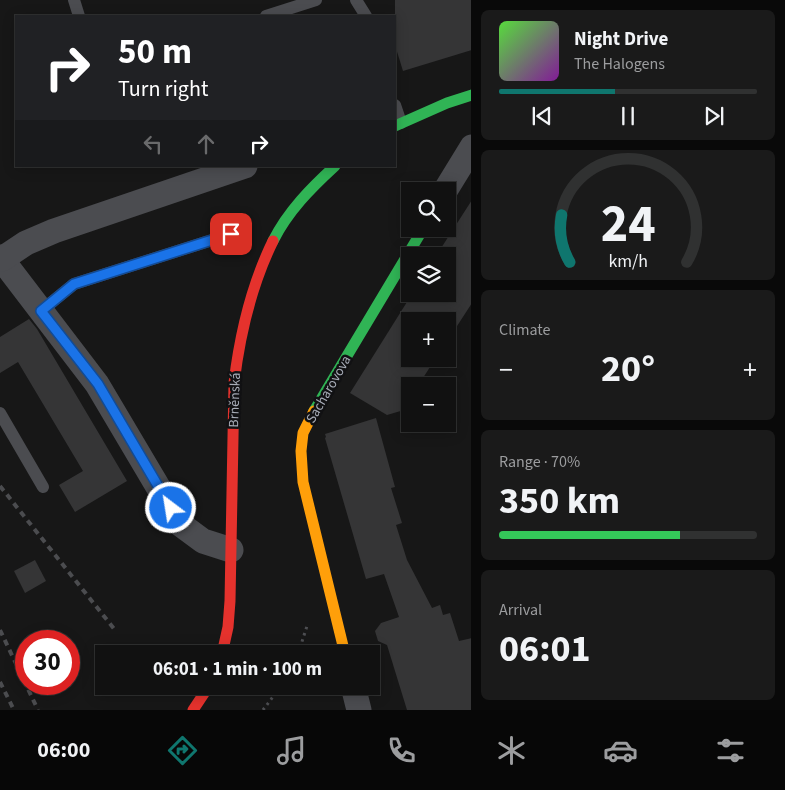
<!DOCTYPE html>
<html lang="en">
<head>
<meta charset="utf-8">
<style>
	:root { --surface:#111; --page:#1a1a1a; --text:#f1f3f6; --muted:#9c9d9f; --line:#303131; --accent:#0f766e }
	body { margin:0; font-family:"Source Sans 3",sans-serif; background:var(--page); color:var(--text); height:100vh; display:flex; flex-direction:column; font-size:19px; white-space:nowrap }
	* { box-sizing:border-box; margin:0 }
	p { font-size:16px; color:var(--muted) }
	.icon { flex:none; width:28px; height:28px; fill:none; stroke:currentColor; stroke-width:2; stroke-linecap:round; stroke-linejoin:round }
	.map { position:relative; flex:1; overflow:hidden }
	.details { display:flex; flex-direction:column; gap:10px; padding:10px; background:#090909; width:314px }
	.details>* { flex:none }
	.hud { position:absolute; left:15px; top:15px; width:381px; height:152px; border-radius:0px; box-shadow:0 2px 12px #0003,0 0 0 1px var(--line); background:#202124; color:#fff; overflow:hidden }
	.controls { position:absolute; left:401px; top:182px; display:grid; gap:10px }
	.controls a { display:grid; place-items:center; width:55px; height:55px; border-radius:0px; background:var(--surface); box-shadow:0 2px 12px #0003,0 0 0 1px var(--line); font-size:25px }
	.speed { position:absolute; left:15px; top:630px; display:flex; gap:10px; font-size:25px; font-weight:700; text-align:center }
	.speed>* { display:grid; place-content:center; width:65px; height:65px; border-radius:50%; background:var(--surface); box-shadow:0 2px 12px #0003,0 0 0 1px var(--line); line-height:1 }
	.speed .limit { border:8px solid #d22; background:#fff; color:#111 }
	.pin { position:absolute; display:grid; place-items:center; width:42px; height:42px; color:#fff; margin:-21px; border-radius:10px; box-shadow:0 2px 8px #0006 }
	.me { position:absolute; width:55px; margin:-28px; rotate:329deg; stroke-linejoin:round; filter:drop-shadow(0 0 4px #0008) }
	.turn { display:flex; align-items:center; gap:18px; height:105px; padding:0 20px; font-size:22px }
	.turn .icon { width:65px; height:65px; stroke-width:2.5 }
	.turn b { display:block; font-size:35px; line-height:42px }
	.lanes { display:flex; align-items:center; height:48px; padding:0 20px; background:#0003; justify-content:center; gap:25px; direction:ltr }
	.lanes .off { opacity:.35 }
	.big { font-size:38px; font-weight:700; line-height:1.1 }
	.details .card { flex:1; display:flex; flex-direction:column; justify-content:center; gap:8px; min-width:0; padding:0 18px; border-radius:8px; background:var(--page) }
	.details .dial { align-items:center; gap:0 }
	.dial svg { height:130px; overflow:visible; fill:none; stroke:var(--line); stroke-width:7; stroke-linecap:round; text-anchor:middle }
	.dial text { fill:var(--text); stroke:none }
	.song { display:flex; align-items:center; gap:15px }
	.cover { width:60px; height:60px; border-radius:8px; background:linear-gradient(135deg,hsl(110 70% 55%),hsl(290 70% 35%)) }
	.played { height:5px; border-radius:2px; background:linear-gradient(90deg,var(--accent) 45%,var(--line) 45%) }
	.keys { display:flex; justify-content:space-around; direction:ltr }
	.heat { display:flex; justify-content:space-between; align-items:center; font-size:28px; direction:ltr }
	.charge { height:8px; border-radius:4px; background:linear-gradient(90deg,#34c759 70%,var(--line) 0) }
	.trip { position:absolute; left:95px; top:645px; width:285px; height:50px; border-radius:0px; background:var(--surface); box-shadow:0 2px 12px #0003,0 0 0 1px var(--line); font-weight:700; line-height:50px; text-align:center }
	.dock { display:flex; height:80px; justify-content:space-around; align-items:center; background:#070707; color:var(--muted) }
	.dock .icon { width:35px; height:35px }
	.dock .on { color:var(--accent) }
	.dock b { font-size:22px; color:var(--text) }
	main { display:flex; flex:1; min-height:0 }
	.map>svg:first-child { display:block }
</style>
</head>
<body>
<main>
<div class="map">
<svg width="472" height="710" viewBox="0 0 472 710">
	<rect width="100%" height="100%" fill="#171717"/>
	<g fill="#353536">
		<polygon points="395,0 472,0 472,50 403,71 395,45"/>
		<polygon points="472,200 472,303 448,340 448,321 410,321 410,359 435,359 418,386 410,386 410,400 404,410 387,415 350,393 412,294 448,294 448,256 436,256"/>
		<polygon points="29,319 37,329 127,481 75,512 59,485 83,471 18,362 0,373 0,337"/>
		<polygon points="376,418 395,487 391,488 402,523 396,525 407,560 432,608 440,605 443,615 450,613 459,641 472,638 472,710 407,710 387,645 378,641 375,631 381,623 399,617 384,574 366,579 325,438 326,437 325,434"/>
		<polygon points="35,560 46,581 25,593 14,571"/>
	</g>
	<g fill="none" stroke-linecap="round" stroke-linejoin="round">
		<g stroke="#4d4e52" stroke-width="3" stroke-dasharray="2.5 4" stroke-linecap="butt">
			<polyline points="298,654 307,626"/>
			<polyline points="263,710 281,686"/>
		</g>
		<g stroke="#4b4c50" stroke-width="12">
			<polyline points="74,0 79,16"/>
			<polyline points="356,0 366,16"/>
			<polyline points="266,16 316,0"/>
			<polyline points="395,105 401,123"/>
			<polyline points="41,311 74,284 231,234"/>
			<polyline points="0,413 43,487"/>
		</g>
		<g stroke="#4b4c50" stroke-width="25">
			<polyline points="445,191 472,147"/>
			<polyline points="0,257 97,384 180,524 203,541 231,550"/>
			<polyline points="2,259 26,243 54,231 245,166"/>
			<polyline points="353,686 359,710"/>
		</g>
		<g stroke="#30b455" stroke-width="11">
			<polyline points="395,126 447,103 472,95"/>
			<path d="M 273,241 C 288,211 311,188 335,166"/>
			<polyline points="314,411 423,229"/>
		</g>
		<polyline stroke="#ff9f0a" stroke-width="11" points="314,411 303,433 301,451 303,482 345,654"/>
		<g stroke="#e5322d" stroke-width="11">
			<path d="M 222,654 L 228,627 L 230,601 L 234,383 C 240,333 251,286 273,241"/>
			<polyline points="193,710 209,686"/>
		</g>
		<g stroke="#4b4c4f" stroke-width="4" stroke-dasharray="6 5" stroke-linecap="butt">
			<polyline points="0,486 115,630"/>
			<polyline points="0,630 38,710"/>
			<polyline points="0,682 14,710"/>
		</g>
	</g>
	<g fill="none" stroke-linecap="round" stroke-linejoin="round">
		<defs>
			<polyline id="route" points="171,508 98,384 41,311 74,284 231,234"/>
		</defs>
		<use href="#route" stroke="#114b97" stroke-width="12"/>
		<use href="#route" stroke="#1a73e8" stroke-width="9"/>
	</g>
	<g text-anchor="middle" stroke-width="5" stroke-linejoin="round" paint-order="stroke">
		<g font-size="14" fill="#a8adb8" stroke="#111113">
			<text transform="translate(328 389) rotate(-60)" y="5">Sacharovova</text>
			<text transform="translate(234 400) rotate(-88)" y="5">Brněnská</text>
		</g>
	</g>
</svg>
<div class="controls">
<a><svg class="icon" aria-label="search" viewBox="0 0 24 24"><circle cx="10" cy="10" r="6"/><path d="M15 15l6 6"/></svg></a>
<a><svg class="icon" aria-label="layers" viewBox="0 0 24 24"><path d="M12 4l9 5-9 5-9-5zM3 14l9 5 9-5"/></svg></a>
<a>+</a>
<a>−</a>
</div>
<div class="speed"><div class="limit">30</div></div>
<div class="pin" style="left:231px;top:234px;background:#d93025"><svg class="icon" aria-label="arrive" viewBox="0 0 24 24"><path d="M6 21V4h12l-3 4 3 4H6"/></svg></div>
<svg class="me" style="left:171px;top:508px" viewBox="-20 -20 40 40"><circle r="17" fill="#1a73e8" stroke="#fff" stroke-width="3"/><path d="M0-11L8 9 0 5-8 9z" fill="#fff"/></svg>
<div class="trip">06:01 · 1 min · 100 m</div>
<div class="hud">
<div class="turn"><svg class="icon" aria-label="right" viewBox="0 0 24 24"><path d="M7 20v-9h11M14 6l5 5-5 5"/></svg><div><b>50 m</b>Turn right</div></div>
<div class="lanes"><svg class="icon off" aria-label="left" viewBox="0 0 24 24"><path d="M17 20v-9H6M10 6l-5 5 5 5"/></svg><svg class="icon off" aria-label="ahead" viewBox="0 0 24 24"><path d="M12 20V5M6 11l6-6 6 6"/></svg><svg class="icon" aria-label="right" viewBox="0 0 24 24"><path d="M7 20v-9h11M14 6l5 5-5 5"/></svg></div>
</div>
</div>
<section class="details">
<div class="card">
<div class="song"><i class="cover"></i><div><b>Night Drive</b><p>The Halogens</p></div></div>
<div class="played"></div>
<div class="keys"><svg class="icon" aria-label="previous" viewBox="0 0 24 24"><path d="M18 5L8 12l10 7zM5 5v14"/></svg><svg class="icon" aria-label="pause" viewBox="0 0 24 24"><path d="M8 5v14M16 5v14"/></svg><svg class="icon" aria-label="next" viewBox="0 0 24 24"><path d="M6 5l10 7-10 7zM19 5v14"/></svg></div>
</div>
<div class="card dial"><svg viewBox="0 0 100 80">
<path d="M14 69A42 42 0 1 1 86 69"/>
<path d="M14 69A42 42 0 0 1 9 40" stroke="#0f766e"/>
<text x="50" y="56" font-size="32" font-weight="700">24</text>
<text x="50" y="72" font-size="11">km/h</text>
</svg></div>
<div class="card"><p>Climate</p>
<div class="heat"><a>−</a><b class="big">20°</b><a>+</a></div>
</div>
<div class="card"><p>Range · 70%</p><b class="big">350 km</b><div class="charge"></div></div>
<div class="card"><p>Arrival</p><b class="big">06:01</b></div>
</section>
</main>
<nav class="dock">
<b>06:00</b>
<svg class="icon on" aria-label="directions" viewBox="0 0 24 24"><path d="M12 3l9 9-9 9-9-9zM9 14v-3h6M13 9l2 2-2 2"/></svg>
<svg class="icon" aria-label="music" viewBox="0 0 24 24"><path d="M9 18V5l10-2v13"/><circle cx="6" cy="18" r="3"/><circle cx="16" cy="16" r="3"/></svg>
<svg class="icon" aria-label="phone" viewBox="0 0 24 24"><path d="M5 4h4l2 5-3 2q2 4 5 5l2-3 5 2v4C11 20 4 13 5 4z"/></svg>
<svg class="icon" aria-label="climate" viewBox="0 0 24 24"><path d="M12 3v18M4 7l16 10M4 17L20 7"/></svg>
<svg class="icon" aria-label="car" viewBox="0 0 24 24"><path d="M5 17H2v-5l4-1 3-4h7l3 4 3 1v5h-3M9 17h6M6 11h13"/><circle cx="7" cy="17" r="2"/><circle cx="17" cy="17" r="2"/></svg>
<svg class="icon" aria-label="filters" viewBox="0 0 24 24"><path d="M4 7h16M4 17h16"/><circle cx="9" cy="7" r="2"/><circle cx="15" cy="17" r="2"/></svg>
</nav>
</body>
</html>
